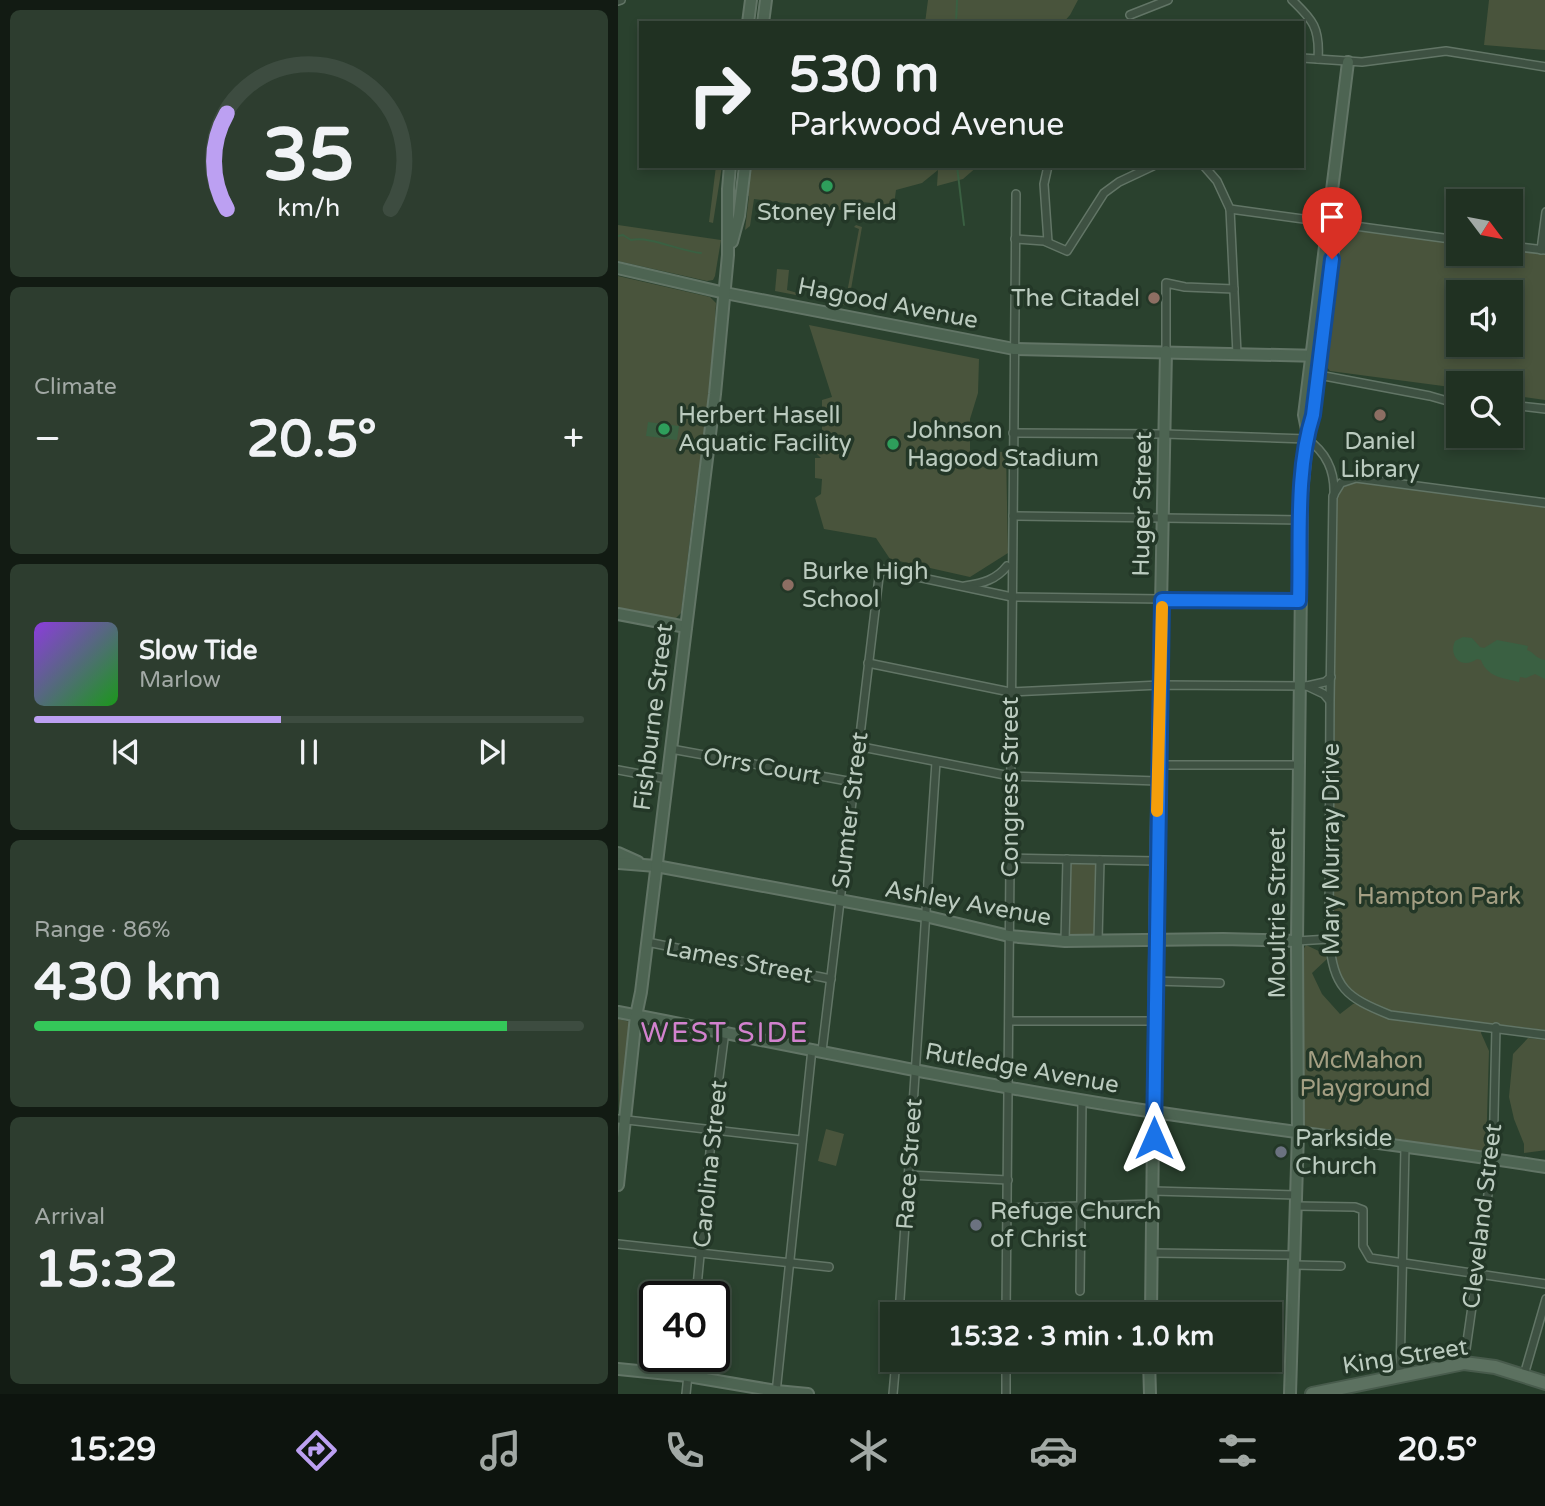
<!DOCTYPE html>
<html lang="en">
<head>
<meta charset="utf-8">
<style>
	:root { --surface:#203122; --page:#2d3d2f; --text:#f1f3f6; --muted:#a2a9a5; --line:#3d4c40; --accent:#bca0f2 }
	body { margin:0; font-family:"Varela Round",sans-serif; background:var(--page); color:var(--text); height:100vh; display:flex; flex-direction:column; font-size:26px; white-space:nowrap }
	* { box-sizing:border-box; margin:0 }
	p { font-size:23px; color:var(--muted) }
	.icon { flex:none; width:38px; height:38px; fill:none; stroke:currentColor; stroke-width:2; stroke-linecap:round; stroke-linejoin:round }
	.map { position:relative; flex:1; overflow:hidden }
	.side { display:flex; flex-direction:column; gap:10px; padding:10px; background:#121b13; width:618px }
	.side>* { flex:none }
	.hud { position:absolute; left:21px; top:21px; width:665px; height:147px; border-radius:0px; box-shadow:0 4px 10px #0003,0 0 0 2px var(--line); background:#203122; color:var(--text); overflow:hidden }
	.needle { width:46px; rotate:122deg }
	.tools { position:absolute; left:828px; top:189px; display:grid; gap:14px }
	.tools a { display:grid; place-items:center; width:77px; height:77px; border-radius:0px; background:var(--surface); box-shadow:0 4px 10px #0003,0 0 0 2px var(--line); font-size:35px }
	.speed { position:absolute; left:21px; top:1281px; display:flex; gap:14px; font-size:35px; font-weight:700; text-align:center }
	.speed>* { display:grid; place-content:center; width:91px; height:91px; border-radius:50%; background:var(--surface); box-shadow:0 4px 10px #0003,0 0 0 2px var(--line); line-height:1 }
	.speed .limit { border:4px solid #111; border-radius:10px; background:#fff; color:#111 }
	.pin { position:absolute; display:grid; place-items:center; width:60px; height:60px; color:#fff; margin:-72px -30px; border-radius:50% 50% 50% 0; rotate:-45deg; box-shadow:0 0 7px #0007 }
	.pin .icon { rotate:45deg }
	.me { position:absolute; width:77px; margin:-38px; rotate:0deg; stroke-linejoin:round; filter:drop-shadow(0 0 5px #0008) }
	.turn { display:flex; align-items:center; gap:24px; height:147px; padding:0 35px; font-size:32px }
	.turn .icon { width:91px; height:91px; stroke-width:2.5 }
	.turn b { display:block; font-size:49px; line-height:60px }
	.big { font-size:52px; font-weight:800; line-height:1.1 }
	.side .card { flex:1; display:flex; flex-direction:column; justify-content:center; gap:10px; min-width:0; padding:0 24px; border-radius:10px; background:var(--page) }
	.side .dial { align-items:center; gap:0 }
	.dial svg { height:182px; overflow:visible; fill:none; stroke:var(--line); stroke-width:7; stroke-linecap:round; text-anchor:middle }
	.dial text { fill:var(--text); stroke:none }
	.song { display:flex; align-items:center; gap:21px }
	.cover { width:84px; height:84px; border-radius:10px; background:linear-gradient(135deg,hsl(270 70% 55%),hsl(120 70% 35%)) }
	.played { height:7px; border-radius:4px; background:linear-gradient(90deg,var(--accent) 45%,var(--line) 45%) }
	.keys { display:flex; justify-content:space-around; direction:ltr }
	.heat { display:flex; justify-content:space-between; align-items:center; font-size:38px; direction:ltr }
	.charge { height:10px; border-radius:5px; background:linear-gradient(90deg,#34c759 86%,var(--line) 0) }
	.trip { position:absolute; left:262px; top:1302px; width:402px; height:70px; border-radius:0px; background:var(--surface); box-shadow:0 4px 10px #0003,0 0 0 2px var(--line); font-weight:800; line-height:70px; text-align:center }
	.tabs { display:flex; height:112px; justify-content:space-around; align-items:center; background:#0d140e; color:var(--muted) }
	.tabs .icon { width:49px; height:49px }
	.tabs .selected { color:var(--accent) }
	.tabs b { font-size:32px; color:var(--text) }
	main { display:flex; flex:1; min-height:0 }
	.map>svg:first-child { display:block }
</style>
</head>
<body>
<main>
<section class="side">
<div class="card dial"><svg viewBox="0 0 100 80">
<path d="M14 69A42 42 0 1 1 86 69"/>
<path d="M14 69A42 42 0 0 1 14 27" stroke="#bca0f2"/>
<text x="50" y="56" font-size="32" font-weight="700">35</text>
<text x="50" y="72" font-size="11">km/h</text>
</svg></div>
<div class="card"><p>Climate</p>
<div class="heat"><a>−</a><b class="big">20.5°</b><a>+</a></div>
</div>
<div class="card">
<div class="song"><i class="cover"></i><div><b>Slow Tide</b><p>Marlow</p></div></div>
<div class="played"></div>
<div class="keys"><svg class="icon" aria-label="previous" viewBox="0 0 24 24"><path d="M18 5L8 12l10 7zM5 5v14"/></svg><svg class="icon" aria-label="pause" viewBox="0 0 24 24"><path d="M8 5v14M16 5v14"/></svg><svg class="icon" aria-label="next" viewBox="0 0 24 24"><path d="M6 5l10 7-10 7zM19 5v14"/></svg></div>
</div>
<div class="card"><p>Range · 86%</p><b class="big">430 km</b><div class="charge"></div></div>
<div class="card"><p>Arrival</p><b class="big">15:32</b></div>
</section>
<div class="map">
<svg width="928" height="1394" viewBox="0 0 928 1394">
	<rect width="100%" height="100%" fill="#2a412e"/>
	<g fill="#49543c" fill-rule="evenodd">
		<polygon points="310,0 460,0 452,15 445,23 307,23"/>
		<polygon points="871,0 927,0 927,50 866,45"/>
		<polygon points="98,166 104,166 95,223 91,222"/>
		<polygon points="131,166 360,166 345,179 319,186 320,170 304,183 278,190 276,205 243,202 243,209 234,208 231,211 136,199 132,226 127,230 131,196 127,195"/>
		<polygon points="0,225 103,240 97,276 95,280 89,281 0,261"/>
		<polygon points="238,225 244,227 230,306 193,298 198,290 198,297 222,302 224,298 228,298 241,229 236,227"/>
		<path d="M 731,227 L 840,241 L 840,254 L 892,254 L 893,248 L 927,253 L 927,400 L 893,395 L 892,383 L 840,383 L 840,388 L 712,371 L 707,365 L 724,236 ZM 840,292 L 892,292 L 892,345 L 840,345 Z"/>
		<polygon points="159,269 171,270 169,290 183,294 183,296 157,291"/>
		<polygon points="0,276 92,297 98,303 91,412 83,477 78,490 63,613 57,619 0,608"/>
		<polygon points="191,325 361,359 360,393 352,419 352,451 388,452 390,553 352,577 272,559 258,538 206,529 197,498 203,494 204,479 197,478 197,458 203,458 199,454 199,436 204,434 204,400 214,397"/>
		<path d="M 739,481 L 927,506 L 927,1030 L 772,1012 C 730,998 719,982 713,939 L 717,713 L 717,505 C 720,492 725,484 739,481 Z"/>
		<polygon points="450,862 480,862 478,938 449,939"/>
		<polygon points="688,945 707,954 709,959 694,973 704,994 722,1014 735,1004 739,1003 759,1013 864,1029 863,1033 871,1051 868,1151 863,1152 695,1129 684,1126 685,950"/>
		<polygon points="0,1019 12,1022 3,1114 1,1115"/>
		<polygon points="910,1038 927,1040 928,1150 906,1153 906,1144 896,1119 891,1097 895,1054"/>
		<polygon points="208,1129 226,1134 218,1166 200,1161"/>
	</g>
	<g fill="#3a6042">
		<polygon points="30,422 61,426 59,440 28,436"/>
		<path d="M 845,637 L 854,638 L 862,647 L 866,648 L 879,640 L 910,646 L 909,650 C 916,652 918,659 927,660 L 927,679 L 917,674 L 908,678 L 902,677 L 901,682 C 885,678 869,677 863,660 L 859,659 C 844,670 830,657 837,641 Z"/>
	</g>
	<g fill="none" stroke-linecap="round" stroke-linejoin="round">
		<g stroke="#3a6042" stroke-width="2">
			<polyline points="338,23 339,0"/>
			<polyline points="339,166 346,225"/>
			<path d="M 0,236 L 5,235 L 13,240 C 33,236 61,251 83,253"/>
		</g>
		<defs>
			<g id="street">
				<path d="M 674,0 C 695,20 702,28 700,59"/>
				<polyline points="0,1 3,0"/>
				<polyline points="512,15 550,0"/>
				<polyline points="684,58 744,62 828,51 928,67"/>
				<polyline points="586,166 599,181 612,209 619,354"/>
				<polyline points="612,209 840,240"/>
				<polyline points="397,239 426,241 449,251 486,193 501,182 535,166"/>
				<polyline points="430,242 426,184 430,166"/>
				<polyline points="892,246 927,250"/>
				<polyline points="923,250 928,212"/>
				<polyline points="548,351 548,283 567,287 616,289"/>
				<polyline points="701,375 812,396 840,404"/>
				<polyline points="892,405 928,409"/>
				<path d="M 395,433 L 547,434 L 689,439 C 709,453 717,471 716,495"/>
				<path d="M 928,503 L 738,478 L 723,483 L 715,496 L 712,701 L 711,939 C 716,988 727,997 772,1015 L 928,1035"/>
				<polyline points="395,516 683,520"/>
				<path d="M 347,586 C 365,583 378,580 389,566"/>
				<polyline points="250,663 392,692 542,685 689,686 707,682 713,677"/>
				<polyline points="689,686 706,694 711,700"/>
				<polyline points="239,746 392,776 540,781"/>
				<polyline points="53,749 235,782"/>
				<polyline points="540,765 682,765"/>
				<polyline points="0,770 49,779"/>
				<polyline points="391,858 538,861"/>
				<polyline points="480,940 482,860"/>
				<polyline points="447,941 449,859"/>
				<polyline points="679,941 711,939"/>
				<polyline points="29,942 213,979"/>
				<polyline points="537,981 602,983"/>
				<polyline points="391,1021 537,1021"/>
				<polyline points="204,1051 262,569 394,597 681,601"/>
				<polyline points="0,1119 183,1140"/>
				<polyline points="291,1175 390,1180"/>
				<polyline points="535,1191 678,1195"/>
				<polyline points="678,1206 737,1207 745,1210 745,1246 752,1258 928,1284"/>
				<polyline points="390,1208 535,1204"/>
				<polyline points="0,1244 211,1267"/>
				<polyline points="535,1253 676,1255"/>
				<polyline points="676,1265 723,1266"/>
				<polyline points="462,1291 464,1100"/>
				<polyline points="78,1297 94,1131 107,1031"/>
				<polyline points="281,1314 318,762"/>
				<polyline points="388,1314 398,194"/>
				<polyline points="388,1360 388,1394"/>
				<polyline points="846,1363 875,1159 878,1027"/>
				<polyline points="782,1375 787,1147"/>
				<polyline points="906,1375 928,1299"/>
				<polyline points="158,1393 194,1049"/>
				<polyline points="68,1394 72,1356"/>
				<polyline points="275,1394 278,1360"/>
			</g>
			<g id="secondary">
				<polyline points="130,23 133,0"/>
				<polyline points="145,23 148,0"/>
				<polyline points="114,242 121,216 127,166"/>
				<polyline points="0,268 107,293 396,349 703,356"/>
				<polyline points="689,430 686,415 730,62"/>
				<polyline points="0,614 68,627"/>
				<polyline points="0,853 20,862"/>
				<polyline points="0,863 38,866 307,916 391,936 447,941 605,939 679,941"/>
				<path d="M 0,1012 C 168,1044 335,1080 504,1107 C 644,1129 786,1145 928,1167"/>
				<polyline points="0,1185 18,1016 23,992 97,394 110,255 110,189 112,166"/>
				<polyline points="533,1314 538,861 548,351"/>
				<polyline points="531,1360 532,1394"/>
				<polyline points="0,1369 70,1376 158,1391 190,1394"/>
				<polyline points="672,1394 680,1133 679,941 684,493 689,439 695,415 701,375 717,234 712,224"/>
			</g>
			<polyline id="primary" points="694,1394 846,1363 877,1367 928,1383"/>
		</defs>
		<use href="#street" stroke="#627566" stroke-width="10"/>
		<use href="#secondary" stroke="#627566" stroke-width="14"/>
		<use href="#primary" stroke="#485b4c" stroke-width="16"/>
		<use href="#street" stroke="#3e5142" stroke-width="7"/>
		<use href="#secondary" stroke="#4d6452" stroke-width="10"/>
		<use href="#primary" stroke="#5c7160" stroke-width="12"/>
	</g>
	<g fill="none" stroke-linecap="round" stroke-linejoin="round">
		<defs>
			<path id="route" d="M 536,1138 L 544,600 L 681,601 C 683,542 677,471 695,415 L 714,259"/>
		</defs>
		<use href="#route" stroke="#114b97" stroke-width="18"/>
		<use href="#route" stroke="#1a73e8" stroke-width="12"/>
		<polyline stroke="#f59e0b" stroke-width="12" points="539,811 544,607"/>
	</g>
	<g fill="#2e9e5b" stroke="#233727" stroke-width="2.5">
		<circle cx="209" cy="186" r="7"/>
		<circle cx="46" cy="429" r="7"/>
		<circle cx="275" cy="444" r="7"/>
	</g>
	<g fill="#8d6e63" stroke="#233727" stroke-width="2.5">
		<circle cx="536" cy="298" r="7"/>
		<circle cx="762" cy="415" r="7"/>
		<circle cx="170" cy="585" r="7"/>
	</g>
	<g fill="#6b7280" stroke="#233727" stroke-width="2.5">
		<circle cx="663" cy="1152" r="7"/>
		<circle cx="358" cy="1225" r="7"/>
	</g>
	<g text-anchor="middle" stroke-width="7" stroke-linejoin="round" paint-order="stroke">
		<g font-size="24" fill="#bbcbbf" stroke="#233727" text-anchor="start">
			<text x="209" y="220" text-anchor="middle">Stoney Field</text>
			<text x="522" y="306" text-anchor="end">The Citadel</text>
			<text x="60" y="423">Herbert Hasell<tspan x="60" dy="28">Aquatic Facility</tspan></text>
			<text x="289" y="438">Johnson<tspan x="289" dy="28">Hagood Stadium</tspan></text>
			<text x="762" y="449" text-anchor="middle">Daniel<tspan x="762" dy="28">Library</tspan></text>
			<text x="184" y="579">Burke High<tspan x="184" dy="28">School</tspan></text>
			<text x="677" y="1146">Parkside<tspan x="677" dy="28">Church</tspan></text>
			<text x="372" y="1219">Refuge Church<tspan x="372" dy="28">of Christ</tspan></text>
		</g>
		<g font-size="24" fill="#bbcbbf" stroke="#233727">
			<text transform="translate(270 303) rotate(11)" y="8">Hagood Avenue</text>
			<text transform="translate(524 504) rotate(-89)" y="8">Huger Street</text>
			<text transform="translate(35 717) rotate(-83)" y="8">Fishburne Street</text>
			<text transform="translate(144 766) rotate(10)" y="8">Orrs Court</text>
			<text transform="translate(392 787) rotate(-90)" y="8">Congress Street</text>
			<text transform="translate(232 810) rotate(-83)" y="8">Sumter Street</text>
			<text transform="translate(713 849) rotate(-90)" y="8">Mary Murray Drive</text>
			<text transform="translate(350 903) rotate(10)" y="8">Ashley Avenue</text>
			<text transform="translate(659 913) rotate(-90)" y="8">Moultrie Street</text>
			<text transform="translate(121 961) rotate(11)" y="8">Lames Street</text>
			<text transform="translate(404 1068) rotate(10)" y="8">Rutledge Avenue</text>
			<text transform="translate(92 1164) rotate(-84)" y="8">Carolina Street</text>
			<text transform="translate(291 1164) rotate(-86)" y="8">Race Street</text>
			<text transform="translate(864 1216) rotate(-83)" y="8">Cleveland Street</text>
			<text transform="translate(787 1356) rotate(-9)" y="8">King Street</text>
		</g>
		<g font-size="24" fill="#a49f83" stroke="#233727">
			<text x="821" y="904">Hampton Park</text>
			<text x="747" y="1068">McMahon<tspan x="747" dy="28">Playground</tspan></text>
		</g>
		<g font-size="28" letter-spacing="2" fill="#d282ce" stroke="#233727">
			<text x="107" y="1042">WEST SIDE</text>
		</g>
	</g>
</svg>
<div class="tools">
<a><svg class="needle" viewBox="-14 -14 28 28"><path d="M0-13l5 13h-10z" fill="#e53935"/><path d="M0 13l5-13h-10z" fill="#a2a9a5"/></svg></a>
<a><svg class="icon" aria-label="sound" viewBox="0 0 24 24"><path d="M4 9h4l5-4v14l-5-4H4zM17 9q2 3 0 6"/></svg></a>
<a><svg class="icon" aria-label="search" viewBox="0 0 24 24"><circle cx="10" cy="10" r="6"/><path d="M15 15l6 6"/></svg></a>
</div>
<div class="speed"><div class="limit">40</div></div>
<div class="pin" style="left:714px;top:259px;background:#d93025"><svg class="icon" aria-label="arrive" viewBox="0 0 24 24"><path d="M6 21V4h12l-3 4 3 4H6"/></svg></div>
<svg class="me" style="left:536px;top:1138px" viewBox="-20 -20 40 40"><path d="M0-17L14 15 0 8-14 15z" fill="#1a73e8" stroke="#fff" stroke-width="4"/></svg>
<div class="trip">15:32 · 3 min · 1.0 km</div>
<div class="hud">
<div class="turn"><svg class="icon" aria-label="right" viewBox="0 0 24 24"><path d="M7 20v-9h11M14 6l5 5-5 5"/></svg><div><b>530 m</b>Parkwood Avenue</div></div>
</div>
</div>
</main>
<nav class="tabs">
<b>15:29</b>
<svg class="icon selected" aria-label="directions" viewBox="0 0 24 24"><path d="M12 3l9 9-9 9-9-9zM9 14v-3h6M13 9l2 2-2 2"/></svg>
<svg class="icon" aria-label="music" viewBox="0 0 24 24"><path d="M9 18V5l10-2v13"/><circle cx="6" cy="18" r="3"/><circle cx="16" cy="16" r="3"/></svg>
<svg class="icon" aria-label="phone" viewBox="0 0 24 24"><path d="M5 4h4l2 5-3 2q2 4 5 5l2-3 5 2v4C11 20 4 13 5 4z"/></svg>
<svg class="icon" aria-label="climate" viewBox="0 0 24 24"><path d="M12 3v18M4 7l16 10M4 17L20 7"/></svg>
<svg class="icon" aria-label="car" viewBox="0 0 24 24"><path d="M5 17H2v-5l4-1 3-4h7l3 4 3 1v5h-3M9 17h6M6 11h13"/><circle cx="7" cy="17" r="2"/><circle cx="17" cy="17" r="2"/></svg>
<svg class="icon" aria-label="filters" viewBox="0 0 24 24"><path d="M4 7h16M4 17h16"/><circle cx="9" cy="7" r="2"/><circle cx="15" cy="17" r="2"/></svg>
<b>20.5°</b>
</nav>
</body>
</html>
